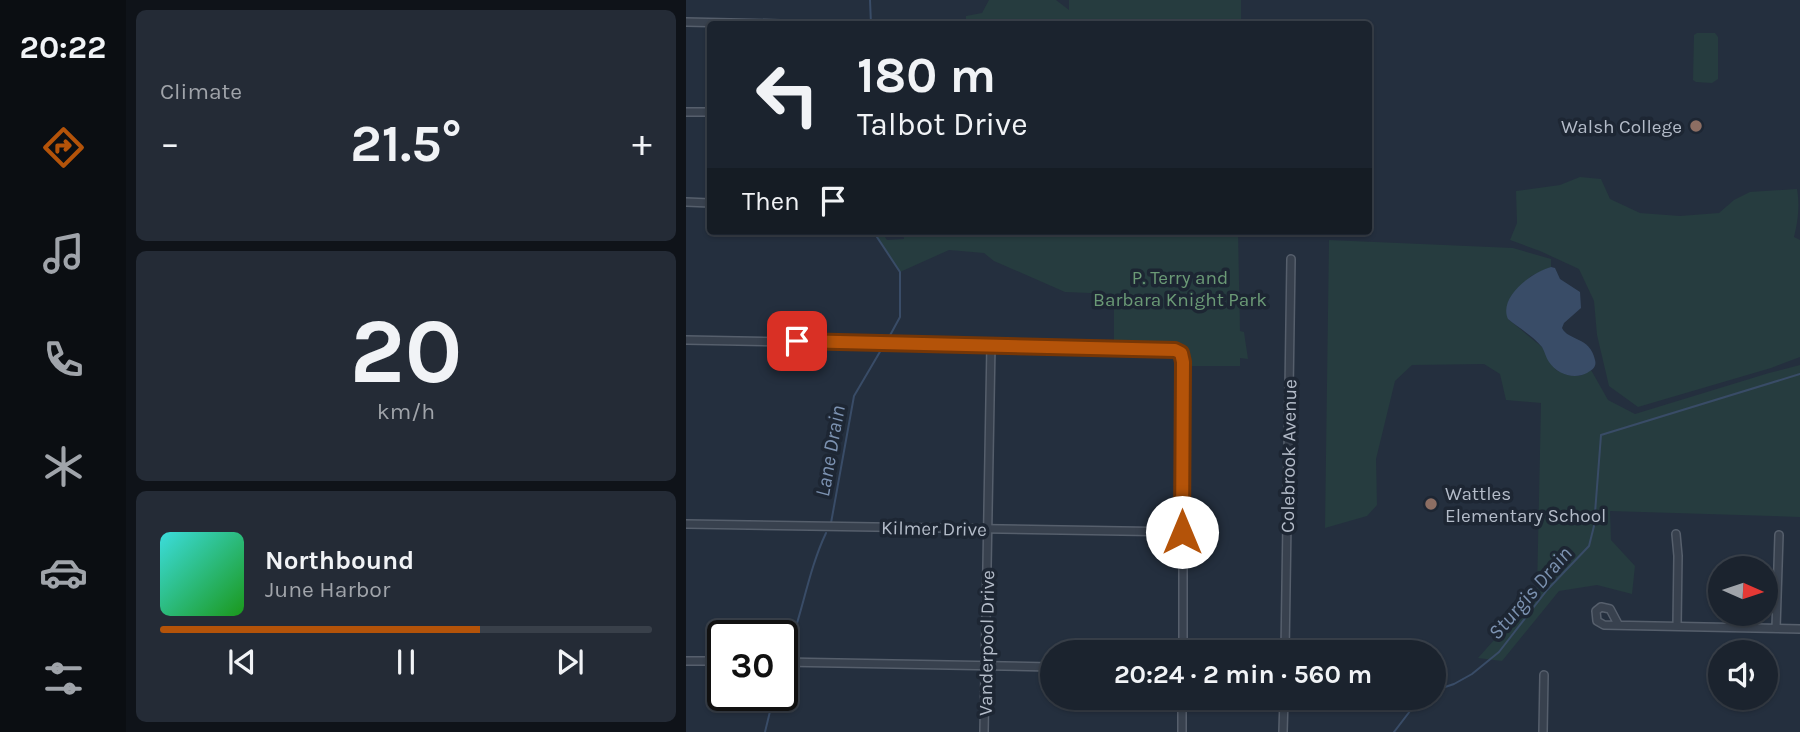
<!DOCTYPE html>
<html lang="en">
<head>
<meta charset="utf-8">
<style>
	:root { --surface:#1b232e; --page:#242b36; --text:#f1f3f6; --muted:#a0a4aa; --line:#39404a; --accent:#b45309 }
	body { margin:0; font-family:Karla,sans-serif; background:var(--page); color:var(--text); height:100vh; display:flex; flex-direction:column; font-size:26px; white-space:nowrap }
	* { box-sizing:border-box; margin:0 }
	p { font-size:23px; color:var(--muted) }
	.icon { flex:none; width:38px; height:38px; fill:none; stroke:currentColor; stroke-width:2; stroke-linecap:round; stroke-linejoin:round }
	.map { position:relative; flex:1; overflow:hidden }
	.panel { display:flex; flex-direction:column; gap:10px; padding:10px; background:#0f1319; width:560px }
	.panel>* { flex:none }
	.hud { position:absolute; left:21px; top:21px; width:665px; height:214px; border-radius:7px; box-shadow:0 2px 5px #0004,0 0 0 2px var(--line); background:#1b232e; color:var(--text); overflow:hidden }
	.needle { width:46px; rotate:93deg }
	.tools { position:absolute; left:1022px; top:556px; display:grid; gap:14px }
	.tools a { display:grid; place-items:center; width:70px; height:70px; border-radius:50%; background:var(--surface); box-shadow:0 2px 5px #0004,0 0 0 2px var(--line); font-size:35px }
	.speed { position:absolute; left:21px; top:620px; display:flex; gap:14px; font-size:35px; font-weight:700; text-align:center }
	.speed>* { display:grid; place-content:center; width:91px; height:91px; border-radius:50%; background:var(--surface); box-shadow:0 2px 5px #0004,0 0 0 2px var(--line); line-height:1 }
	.speed .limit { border:4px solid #111; border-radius:10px; background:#fff; color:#111 }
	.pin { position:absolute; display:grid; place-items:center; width:60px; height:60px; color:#fff; margin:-30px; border-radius:14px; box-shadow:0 4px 10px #0006 }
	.me { position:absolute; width:77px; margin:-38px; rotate:0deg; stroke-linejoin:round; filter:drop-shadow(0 0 5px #0008) }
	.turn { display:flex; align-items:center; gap:24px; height:147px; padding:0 35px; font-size:32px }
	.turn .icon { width:91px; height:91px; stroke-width:2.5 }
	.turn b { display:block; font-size:49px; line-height:60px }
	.then { display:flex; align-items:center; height:66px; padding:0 35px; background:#0003; gap:14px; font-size:26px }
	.big { font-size:52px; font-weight:700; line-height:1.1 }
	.panel .tile { flex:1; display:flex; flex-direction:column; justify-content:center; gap:10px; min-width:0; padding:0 24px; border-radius:10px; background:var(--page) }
	.panel .dial { align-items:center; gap:0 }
	.dial b { font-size:91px; line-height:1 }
	.song { display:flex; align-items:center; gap:21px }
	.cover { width:84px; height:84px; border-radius:10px; background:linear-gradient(135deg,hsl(180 70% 55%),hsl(120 70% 35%)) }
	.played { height:7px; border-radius:4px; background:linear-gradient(90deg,var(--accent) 65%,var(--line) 65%) }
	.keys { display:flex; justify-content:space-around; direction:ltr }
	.heat { display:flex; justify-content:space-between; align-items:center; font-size:38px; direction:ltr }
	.trip { position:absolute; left:354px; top:640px; width:406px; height:70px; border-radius:35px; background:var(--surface); box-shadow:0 2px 5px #0004,0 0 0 2px var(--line); font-weight:700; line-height:70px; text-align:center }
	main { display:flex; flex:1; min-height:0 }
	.menu { display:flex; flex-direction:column; width:126px; justify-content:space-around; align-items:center; background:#0b0e12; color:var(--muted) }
	.menu .icon { width:49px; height:49px }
	.menu .current { color:var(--accent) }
	.menu b { font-size:32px; color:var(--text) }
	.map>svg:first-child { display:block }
</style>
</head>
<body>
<main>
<nav class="menu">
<b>20:22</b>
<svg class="icon current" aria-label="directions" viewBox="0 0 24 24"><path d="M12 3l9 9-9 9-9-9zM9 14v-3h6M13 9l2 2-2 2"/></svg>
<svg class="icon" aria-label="music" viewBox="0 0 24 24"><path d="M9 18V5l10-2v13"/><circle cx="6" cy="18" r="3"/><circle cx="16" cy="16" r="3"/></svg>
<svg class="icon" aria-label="phone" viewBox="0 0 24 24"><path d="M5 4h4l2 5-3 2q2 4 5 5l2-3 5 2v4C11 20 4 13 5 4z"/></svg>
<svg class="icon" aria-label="climate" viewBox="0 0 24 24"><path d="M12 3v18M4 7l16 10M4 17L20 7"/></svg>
<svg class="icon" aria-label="car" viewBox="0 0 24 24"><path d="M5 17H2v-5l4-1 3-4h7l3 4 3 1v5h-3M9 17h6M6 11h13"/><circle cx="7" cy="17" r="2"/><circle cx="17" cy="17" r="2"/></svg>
<svg class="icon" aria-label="filters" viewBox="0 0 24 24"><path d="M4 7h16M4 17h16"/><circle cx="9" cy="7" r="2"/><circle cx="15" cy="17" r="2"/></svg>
</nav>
<section class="panel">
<div class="tile"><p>Climate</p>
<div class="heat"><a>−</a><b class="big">21.5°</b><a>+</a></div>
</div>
<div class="tile dial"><b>20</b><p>km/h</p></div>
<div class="tile">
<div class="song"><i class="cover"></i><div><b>Northbound</b><p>June Harbor</p></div></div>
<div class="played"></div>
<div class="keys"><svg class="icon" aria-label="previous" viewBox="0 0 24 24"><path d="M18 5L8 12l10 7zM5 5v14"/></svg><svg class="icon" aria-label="pause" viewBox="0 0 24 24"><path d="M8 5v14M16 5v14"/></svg><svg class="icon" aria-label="next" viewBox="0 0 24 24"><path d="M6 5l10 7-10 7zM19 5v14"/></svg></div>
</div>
</section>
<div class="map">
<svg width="1114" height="732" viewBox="0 0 1114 732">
	<rect width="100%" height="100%" fill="#242f3e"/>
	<g fill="#263c3f">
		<polygon points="303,0 370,0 383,10 383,0 555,0 555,24 280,24 280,16 296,13"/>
		<polygon points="1011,33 1029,33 1032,37 1032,79 1026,83 1010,82 1007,80 1008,35"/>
		<path d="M 894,177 L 915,179 L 924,199 L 954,213 L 994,216 L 1033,213 L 1048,200 L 1064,192 L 1111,189 C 1114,205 1112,221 1108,237 L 1114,240 L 1114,357 L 1085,368 L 952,407 L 923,386 L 911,335 L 908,301 L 893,269 L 854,251 L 824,240 L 831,223 L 830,191 L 874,185 Z"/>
		<polygon points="187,231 195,231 201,240 218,239 217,231 552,231 554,331 558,332 562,359 554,358 554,366 501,366 501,346 428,344 428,294 379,292 308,261 298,253 263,250 214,272"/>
		<polygon points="643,240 827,248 865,259 865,267 845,276 825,296 822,319 856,347 870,370 882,375 894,376 905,370 922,400 949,414 1083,373 1114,365 1114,517 924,511 925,540 949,566 946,594 911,585 873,591 816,661 792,658 851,592 855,403 820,400 814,374 798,364 726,365 709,381 690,459 691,505 681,516 639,528"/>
	</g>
	<path fill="#394c67" d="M 865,267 L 869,268 L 874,279 L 894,292 L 895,308 L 878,323 L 876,328 C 882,341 904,336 909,360 C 911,367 906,370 901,373 C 888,380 871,374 863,362 C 860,358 859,352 856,347 C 847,336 833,328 822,319 C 812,297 846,272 865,267 Z"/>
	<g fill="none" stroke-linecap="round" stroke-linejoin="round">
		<g stroke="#394c67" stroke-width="2">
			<polyline points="184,0 185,24"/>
			<polyline points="187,231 214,272 214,317 202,339"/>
			<polyline points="145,523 168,396 195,350"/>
			<path d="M 99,658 C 116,618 121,573 140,533"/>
			<polyline points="747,691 768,684 786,674 813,652 861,590 903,546 908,526 915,435 1114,374"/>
			<polyline points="79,732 88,695"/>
			<polyline points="708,732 734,698"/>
		</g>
		<defs>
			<g id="street">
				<polyline points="0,22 95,24"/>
				<polyline points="0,112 24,112"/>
				<polyline points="0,202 24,203"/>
				<polyline points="0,340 486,349 492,351 497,362 497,653"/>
				<polyline points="0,524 496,532"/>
				<polyline points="990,534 992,556 991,625"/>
				<polyline points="932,624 924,609 915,607 910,611 911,621 918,625 1114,629"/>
				<polyline points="1090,628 1093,535"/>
				<polyline points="599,653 605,259"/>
				<polyline points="0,661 37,661"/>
				<polyline points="96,662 366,667"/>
				<polyline points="298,732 305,345"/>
				<polyline points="496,732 496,698"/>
				<polyline points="597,732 598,698"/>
				<polyline points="857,732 858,675"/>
			</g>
		</defs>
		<use href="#street" stroke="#565f6c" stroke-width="10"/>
		<use href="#street" stroke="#38414e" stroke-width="7"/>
	</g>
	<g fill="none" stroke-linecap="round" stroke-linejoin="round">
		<defs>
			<polyline id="route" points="111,341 489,350 495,353 497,362 496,532"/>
		</defs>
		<use href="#route" stroke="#753606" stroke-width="18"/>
		<use href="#route" stroke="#b45309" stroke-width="12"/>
	</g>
	<g fill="#8d6e63" stroke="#1d2633" stroke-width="2.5">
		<circle cx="1010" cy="126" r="7"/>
		<circle cx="745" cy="504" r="7"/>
	</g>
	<g text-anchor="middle" stroke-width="7" stroke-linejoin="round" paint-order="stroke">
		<g font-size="19" fill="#b4bcc9" stroke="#1d2633" text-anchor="end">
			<text x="996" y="133">Walsh College</text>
			<text x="759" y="500" text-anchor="start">Wattles<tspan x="759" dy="22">Elementary School</tspan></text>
		</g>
		<g font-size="19" fill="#6b9a76" stroke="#1d2633">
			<text x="494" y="284">P. Terry and<tspan x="494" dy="22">Barbara Knight Park</tspan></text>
		</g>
		<g font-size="19" fill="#b4bcc9" stroke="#1d2633">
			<text transform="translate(602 456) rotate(-89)" y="7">Colebrook Avenue</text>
			<text transform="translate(248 528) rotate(1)" y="7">Kilmer Drive</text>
			<text transform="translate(300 643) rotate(-89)" y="7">Vanderpool Drive</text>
		</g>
		<g font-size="21" font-style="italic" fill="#7c92b1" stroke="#1d2633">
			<text transform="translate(144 451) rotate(-80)" y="7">Lane Drain</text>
			<text transform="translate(844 593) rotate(-49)" y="7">Sturgis Drain</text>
		</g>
	</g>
</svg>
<div class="tools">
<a><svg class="needle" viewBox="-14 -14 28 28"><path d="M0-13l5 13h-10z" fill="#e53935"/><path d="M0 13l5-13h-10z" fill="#a0a4aa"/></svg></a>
<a><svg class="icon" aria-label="sound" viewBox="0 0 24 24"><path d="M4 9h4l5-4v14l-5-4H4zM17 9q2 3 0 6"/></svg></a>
</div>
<div class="speed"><div class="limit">30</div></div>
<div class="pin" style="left:111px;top:341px;background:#d93025"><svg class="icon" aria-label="arrive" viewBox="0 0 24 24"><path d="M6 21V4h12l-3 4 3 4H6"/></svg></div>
<svg class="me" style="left:496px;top:532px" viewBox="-20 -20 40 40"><circle r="19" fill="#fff"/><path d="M0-13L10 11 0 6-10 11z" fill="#b45309"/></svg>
<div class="trip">20:24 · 2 min · 560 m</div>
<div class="hud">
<div class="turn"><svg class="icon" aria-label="left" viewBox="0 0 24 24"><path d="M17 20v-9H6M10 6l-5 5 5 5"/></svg><div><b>180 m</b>Talbot Drive</div></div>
<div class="then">Then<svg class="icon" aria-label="arrive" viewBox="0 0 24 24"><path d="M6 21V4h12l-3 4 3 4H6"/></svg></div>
</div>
</div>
</main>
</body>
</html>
